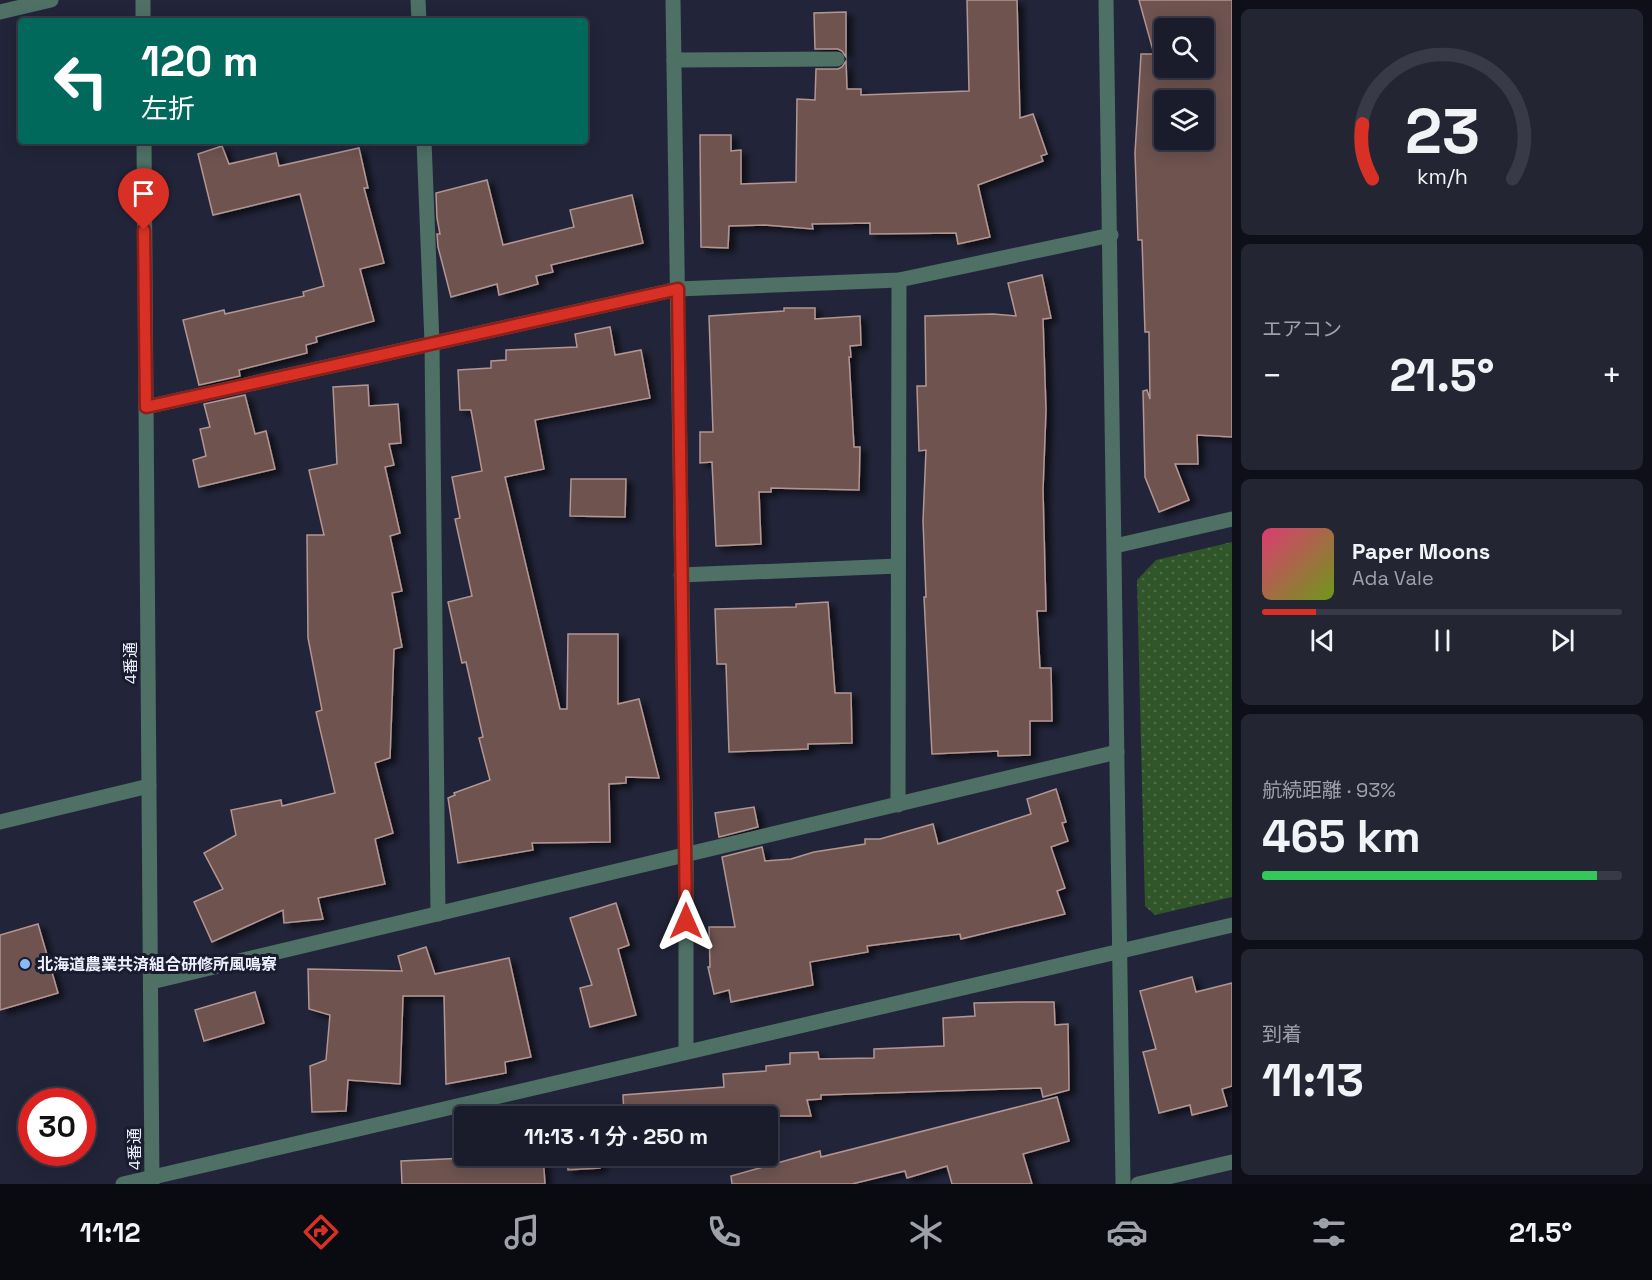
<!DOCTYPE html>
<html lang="ja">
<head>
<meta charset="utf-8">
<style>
	:root { --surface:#1a1c2b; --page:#232533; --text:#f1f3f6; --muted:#9fa1a9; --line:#383a47; --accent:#d93025 }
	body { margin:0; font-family:"Space Grotesk","Noto Sans JP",sans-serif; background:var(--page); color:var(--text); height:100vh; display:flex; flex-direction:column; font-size:22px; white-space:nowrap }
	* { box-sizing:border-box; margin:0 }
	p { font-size:20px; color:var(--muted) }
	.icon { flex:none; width:33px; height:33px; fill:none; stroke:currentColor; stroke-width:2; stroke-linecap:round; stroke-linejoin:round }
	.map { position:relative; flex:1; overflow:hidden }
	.side { display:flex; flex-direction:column; gap:9px; padding:9px; background:#0e0f18; width:420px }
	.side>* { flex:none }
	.guide { position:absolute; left:18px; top:18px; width:570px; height:126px; border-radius:6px; box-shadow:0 3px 15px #0003,0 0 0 2px var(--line); background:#00695c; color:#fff; overflow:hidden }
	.tools { position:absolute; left:1154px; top:18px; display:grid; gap:12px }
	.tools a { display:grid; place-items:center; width:60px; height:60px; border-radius:6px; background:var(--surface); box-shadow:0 3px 15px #0003,0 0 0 2px var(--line); font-size:30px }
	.speed { position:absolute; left:18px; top:1088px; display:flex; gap:12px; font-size:30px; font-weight:700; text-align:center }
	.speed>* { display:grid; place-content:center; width:78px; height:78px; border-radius:50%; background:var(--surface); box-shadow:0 3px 15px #0003,0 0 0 2px var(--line); line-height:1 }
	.speed .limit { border:9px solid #d22; background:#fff; color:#111 }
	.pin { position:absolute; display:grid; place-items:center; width:51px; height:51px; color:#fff; margin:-62px -26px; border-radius:50% 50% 50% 0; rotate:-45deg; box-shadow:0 0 6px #0007 }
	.pin .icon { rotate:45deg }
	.me { position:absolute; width:66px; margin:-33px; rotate:0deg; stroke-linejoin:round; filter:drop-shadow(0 0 4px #0008) }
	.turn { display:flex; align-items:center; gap:21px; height:126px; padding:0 24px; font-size:27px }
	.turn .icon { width:78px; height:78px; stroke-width:2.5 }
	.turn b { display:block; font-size:42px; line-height:51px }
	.big { font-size:45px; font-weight:600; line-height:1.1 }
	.side .tile { flex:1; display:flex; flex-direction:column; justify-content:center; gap:9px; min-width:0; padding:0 21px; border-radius:9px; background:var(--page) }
	.side .dial { align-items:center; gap:0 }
	.dial svg { height:156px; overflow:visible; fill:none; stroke:var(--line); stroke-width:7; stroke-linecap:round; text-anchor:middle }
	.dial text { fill:var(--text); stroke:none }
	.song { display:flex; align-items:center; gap:18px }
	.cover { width:72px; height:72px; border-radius:9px; background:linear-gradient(135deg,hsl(340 70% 55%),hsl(80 70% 35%)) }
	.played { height:6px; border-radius:3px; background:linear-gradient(90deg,var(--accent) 15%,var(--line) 15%) }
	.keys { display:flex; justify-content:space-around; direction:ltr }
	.heat { display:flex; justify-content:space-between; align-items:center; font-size:33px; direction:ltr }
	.charge { height:9px; border-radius:4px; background:linear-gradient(90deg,#34c759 93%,var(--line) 0) }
	.trip { position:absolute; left:454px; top:1106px; width:324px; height:60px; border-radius:6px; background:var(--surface); box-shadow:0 3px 15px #0003,0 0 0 2px var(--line); font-weight:600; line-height:60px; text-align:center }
	.tab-bar { display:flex; height:96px; justify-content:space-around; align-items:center; background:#0a0b11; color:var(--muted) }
	.tab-bar .icon { width:42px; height:42px }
	.tab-bar .active { color:var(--accent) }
	.tab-bar b { font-size:27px; color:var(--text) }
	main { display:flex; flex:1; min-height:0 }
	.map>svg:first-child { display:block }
</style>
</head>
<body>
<main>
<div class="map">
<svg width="1232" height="1184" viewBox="0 0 1232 1184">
	<defs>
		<pattern id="green-dots" width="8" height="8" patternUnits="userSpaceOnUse" patternTransform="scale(1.5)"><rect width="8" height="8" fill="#2f5529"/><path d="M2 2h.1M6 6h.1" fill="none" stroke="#4d6e49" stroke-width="1.8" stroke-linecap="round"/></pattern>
		<filter id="shadow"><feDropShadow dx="6" dy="4" stdDeviation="3" flood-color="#0009"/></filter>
	</defs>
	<rect width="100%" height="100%" fill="#222539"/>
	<polygon fill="url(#green-dots)" points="1232,542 1232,897 1155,915 1145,906 1137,580 1156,560"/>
	<g fill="#6e5350" stroke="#b39592" stroke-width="1.5" fill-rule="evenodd" filter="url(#shadow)">
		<polygon points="967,0 1017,0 1020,118 1033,114 1047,154 1041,156 1043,161 978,185 990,237 958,244 956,233 870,234 870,223 812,224 813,229 765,225 729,226 728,248 701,247 700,135 731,135 731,151 741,150 741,184 796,182 797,99 815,100 816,69 838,69 842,67 846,61 847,89 861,89 861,95 969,91"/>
		<path d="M 1139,0 L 1232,0 L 1232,437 L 1197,435 L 1198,464 L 1175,464 L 1189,500 L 1159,512 L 1145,477 L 1143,391 L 1147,390 L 1150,399 L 1149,332 L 1145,332 L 1142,240 L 1138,240 L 1135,153 L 1141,54 L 1154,54 ZM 1164,28 L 1203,28 L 1203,68 L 1164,68 ZM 1164,100 L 1203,100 L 1203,140 L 1164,140 Z"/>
		<polygon points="846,12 846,57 842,51 838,49 815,49 814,13"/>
		<polygon points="222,146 229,164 276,153 279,166 359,148 368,188 364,188 384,263 360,269 374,321 316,337 317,342 306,345 307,353 239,370 240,376 199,385 183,320 224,310 225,314 304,296 303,292 324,286 300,194 213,215 198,154"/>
		<polygon points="487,180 503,245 574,227 570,210 632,195 643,243 551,265 553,272 536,276 538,284 499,295 497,284 451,297 438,247 437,234 440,234 437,218 436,193"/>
		<polygon points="1042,275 1051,318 1043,319 1046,410 1043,490 1046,611 1037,611 1040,668 1051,668 1052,721 1030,721 1030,755 998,756 998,751 932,754 924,597 926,597 923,521 926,450 919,451 917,386 926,386 925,316 993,314 1016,316 1008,283"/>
		<polygon points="784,308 815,308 815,319 860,316 861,345 850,346 851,357 849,357 854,447 860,447 859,490 771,488 771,492 759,492 761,544 716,546 712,462 700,463 700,432 713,432 709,316 784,311"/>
		<polygon points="610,327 615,355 641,350 650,398 535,420 544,469 505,477 560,709 567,709 568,634 618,634 618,704 639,699 659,778 626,777 626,783 609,784 610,842 532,843 533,850 458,863 448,798 455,795 454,793 490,780 479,738 483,737 466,662 462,663 448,602 472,596 455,519 460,518 452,477 482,471 471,410 460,410 458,370 491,368 491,361 506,360 506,350 577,347 575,334"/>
		<polygon points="368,385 369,406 398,404 401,443 389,444 394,465 385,467 400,533 390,536 402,591 392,593 402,647 394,649 390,758 375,763 393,833 375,839 385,884 318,898 323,919 284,923 283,910 212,942 194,902 223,889 204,853 236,835 231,810 281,800 282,806 335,793 316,712 322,710 308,638 307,535 324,535 309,470 337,464 333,387"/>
		<polygon points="245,395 255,434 266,431 275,469 199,487 193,460 206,456 200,429 210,427 204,404"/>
		<polygon points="571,479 626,479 625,517 570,516"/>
		<polygon points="828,602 835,693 851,693 852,743 808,744 808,749 729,752 726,664 717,664 715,609 796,607 796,604"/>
		<polygon points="1056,789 1066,822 1062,823 1068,841 1051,847 1065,888 1057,891 1065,914 961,939 960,934 867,946 868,952 810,962 813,985 731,1002 729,990 714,994 708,967 710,967 709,927 735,927 722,857 762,847 765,861 791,859 814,852 865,844 865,839 880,839 933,824 938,844 1031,814 1027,799"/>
		<polygon points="754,807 758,827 719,837 715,813"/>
		<polygon points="616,903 629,945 618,949 636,1015 590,1027 580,988 592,985 570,918"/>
		<polygon points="38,924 58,993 0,1010 0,935"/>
		<polygon points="426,947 435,974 509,958 531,1057 505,1062 506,1073 446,1084 444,996 403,996 400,1084 348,1080 346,1111 312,1112 310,1066 326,1060 330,1015 309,1009 308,969 402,971 398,956"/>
		<polygon points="1192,977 1196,992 1232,983 1232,1086 1222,1089 1227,1106 1192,1115 1190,1105 1159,1113 1143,1052 1156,1049 1140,991"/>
		<polygon points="255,992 264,1023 204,1041 195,1010"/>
		<polygon points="1020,1002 1054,1002 1055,1025 1068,1024 1069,1090 1043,1097 1041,1088 821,1095 821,1099 807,1100 811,1116 624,1116 623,1095 724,1087 723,1074 766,1071 766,1066 790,1064 790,1053 818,1052 819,1059 874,1058 874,1049 944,1046 943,1018 975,1016 974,1003"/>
		<polygon points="1057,1097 1069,1141 1023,1154 1032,1184 952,1184 947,1166 907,1178 905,1171 852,1184 732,1184 731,1176 820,1151 821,1157"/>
		<polygon points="488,1155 543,1155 545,1184 402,1184 401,1161 488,1157"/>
		<polygon points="567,1155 600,1155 600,1168 568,1170"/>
	</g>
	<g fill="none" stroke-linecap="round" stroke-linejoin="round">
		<g stroke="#4e7065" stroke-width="15">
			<polyline points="143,0 143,21"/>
			<polyline points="418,0 419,21"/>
			<polyline points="673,0 686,855 686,1052"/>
			<polyline points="1106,0 1123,1184"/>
			<polyline points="0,12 51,0"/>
			<polyline points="674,60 837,59"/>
			<polyline points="144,141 152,1184"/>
			<polyline points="424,141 432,343 438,914"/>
			<polyline points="146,407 678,289 899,280 1111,235"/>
			<polyline points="1115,546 1232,519"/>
			<polyline points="681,575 898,566"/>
			<polyline points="898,805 899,280"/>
			<polyline points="0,822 149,786"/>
			<polyline points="151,982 1117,752"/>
			<polyline points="123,1184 1232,925"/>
			<polyline points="1138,1184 1232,1162"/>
		</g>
	</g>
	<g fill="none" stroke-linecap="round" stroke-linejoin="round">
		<defs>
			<polyline id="route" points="144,230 146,407 678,289 686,921"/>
		</defs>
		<use href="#route" stroke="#8d1f18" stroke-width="15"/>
		<use href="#route" stroke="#d93025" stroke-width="10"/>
	</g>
	<circle fill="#8bbafc" stroke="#191c2e" stroke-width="2" cx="25" cy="964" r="6"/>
	<g text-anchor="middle" stroke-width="6" stroke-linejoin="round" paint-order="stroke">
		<g font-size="16" fill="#edf0fd" stroke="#191c2e">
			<text transform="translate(130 663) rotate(-90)" y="6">4番通</text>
			<text transform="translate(134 1149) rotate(-90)" y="6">4番通</text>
		</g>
		<g font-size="16" font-weight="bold" fill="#edf0fd" stroke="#191c2e" text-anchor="start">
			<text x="37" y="970">北海道農業共済組合研修所風鳴寮</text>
		</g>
	</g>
</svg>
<div class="tools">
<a><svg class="icon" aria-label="search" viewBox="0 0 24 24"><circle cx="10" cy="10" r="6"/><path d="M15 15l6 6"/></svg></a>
<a><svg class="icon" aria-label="layers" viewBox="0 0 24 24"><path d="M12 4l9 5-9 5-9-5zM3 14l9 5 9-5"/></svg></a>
</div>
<div class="speed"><div class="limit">30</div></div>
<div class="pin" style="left:144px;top:230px;background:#d93025"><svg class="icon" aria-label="arrive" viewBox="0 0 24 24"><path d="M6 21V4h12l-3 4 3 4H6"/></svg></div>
<svg class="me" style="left:686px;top:921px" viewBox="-20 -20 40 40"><path d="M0-17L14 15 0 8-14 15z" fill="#d93025" stroke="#fff" stroke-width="4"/></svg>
<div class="trip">11:13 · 1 分 · 250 m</div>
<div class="guide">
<div class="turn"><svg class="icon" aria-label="left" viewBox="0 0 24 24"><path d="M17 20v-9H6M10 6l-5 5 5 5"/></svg><div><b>120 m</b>左折</div></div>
</div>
</div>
<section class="side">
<div class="tile dial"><svg viewBox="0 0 100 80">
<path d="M14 69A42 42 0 1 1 86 69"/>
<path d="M14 69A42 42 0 0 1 9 41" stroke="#d93025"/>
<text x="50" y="56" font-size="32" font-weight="700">23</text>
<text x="50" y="72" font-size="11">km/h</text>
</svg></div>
<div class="tile"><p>エアコン</p>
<div class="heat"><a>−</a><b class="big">21.5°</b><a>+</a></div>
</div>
<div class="tile">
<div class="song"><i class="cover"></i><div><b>Paper Moons</b><p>Ada Vale</p></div></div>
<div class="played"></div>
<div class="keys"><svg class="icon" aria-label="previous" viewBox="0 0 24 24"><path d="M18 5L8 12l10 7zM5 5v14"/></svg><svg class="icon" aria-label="pause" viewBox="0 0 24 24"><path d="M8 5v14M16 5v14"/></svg><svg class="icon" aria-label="next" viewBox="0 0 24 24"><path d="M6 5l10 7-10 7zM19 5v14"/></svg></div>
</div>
<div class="tile"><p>航続距離 · 93%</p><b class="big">465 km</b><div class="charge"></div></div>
<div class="tile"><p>到着</p><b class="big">11:13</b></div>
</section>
</main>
<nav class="tab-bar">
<b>11:12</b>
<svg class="icon active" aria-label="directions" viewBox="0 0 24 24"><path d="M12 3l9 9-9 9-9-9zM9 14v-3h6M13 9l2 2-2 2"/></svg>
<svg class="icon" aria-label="music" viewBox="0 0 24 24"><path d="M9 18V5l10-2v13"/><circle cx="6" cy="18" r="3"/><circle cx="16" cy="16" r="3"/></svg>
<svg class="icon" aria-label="phone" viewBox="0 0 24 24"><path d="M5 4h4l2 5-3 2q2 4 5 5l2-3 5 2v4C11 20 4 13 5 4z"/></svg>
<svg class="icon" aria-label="climate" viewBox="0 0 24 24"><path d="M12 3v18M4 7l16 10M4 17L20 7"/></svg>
<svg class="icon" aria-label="car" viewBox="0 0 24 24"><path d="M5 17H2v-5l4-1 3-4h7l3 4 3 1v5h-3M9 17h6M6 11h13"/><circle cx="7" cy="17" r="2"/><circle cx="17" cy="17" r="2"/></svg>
<svg class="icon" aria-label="filters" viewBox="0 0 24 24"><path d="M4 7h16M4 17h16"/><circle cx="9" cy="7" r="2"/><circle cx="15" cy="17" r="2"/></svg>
<b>21.5°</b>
</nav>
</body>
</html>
